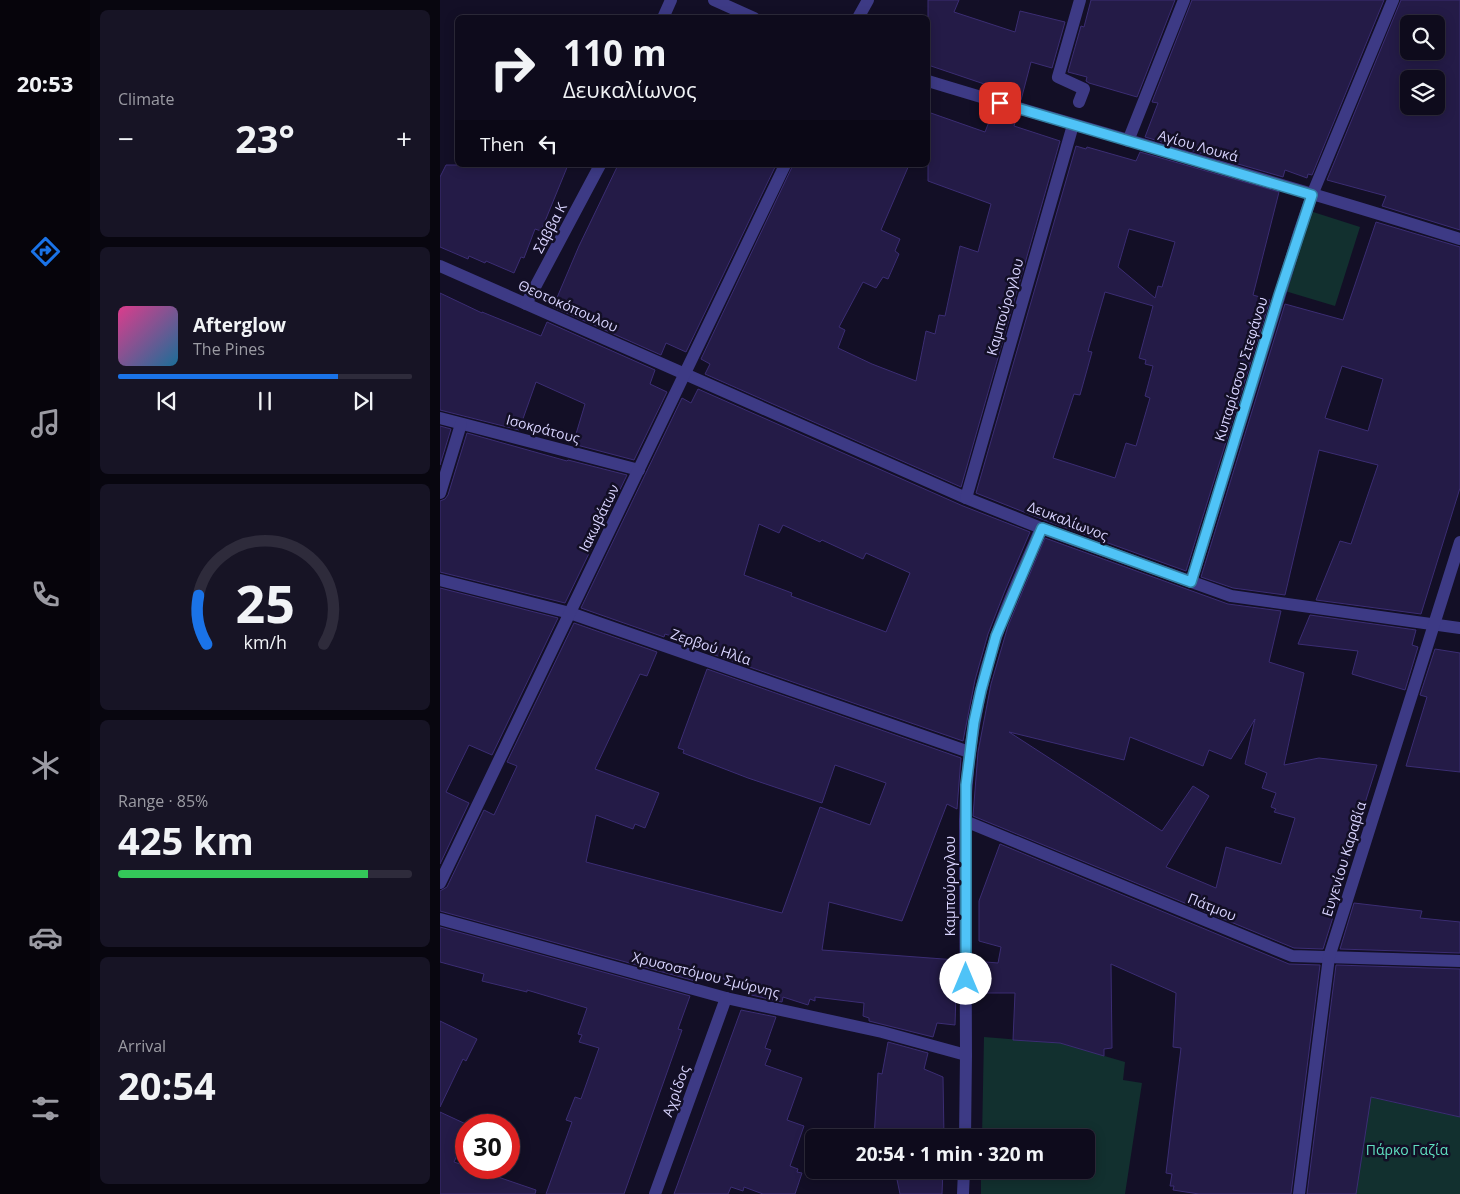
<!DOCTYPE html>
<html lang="en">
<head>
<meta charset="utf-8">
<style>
	:root { --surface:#0e0b1c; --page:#171425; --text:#f1f3f6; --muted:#9b9ba3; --line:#2e2b3b; --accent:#1a73e8 }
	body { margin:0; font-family:"Open Sans",sans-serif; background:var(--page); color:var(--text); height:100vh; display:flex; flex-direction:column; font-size:19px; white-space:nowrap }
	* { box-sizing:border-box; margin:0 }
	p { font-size:16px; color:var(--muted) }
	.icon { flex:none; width:28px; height:28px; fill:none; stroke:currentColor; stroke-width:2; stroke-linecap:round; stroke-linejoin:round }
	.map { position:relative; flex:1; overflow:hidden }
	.drawer { display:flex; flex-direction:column; gap:10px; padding:10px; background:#08060f; width:350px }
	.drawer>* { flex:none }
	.top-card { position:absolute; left:15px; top:15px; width:475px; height:152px; border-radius:8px; box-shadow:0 2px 12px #0003,0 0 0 1px var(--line); background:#0e0b1c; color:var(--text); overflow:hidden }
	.buttons { position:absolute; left:960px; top:15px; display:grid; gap:10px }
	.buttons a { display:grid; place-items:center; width:45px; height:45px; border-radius:8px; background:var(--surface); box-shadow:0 2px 12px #0003,0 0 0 1px var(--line); font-size:25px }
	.speed { position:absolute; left:15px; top:1114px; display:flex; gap:10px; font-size:25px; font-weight:700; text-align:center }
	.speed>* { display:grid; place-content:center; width:65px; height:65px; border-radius:50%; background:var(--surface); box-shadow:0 2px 12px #0003,0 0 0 1px var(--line); line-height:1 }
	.speed .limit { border:8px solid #d22; background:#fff; color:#111 }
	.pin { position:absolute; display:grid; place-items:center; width:42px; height:42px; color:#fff; margin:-21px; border-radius:10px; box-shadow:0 2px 8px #0006 }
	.me { position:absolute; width:55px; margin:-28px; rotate:0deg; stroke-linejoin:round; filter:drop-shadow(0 0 4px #0008) }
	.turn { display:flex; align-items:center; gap:18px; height:105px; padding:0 25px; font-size:22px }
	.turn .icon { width:65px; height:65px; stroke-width:2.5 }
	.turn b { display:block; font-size:35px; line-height:42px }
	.then { display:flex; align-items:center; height:48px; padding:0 25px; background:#0003; gap:10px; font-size:19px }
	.big { font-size:38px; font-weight:700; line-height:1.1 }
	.drawer .tile { flex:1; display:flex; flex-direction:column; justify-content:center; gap:8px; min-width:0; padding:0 18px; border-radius:8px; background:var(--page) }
	.drawer .dial { align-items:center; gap:0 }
	.dial svg { height:130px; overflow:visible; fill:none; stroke:var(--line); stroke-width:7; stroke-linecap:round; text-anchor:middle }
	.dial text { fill:var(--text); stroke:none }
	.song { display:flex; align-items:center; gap:15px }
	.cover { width:60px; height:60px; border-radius:8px; background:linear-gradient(135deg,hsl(330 70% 55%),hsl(200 70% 35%)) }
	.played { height:5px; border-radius:2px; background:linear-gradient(90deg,var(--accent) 75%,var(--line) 75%) }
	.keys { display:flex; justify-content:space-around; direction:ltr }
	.heat { display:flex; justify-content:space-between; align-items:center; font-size:28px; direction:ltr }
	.charge { height:8px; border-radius:4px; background:linear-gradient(90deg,#34c759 85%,var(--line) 0) }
	.trip { position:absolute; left:365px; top:1129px; width:290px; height:50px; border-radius:8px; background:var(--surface); box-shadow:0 2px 12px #0003,0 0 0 1px var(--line); font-weight:700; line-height:50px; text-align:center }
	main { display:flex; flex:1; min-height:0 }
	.tab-bar { display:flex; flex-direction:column; width:90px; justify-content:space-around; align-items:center; background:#06040b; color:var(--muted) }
	.tab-bar .icon { width:35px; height:35px }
	.tab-bar .selected { color:var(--accent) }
	.tab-bar b { font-size:22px; color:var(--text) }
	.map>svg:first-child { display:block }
</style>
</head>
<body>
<main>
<nav class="tab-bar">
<b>20:53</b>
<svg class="icon selected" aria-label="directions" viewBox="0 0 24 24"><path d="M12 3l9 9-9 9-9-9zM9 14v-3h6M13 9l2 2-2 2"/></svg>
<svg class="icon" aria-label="music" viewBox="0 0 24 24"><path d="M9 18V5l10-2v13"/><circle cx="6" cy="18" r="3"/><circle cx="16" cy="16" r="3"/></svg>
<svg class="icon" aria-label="phone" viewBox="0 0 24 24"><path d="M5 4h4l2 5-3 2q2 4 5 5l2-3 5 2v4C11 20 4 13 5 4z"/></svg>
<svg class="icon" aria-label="climate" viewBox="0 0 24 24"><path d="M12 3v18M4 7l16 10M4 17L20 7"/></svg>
<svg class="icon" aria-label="car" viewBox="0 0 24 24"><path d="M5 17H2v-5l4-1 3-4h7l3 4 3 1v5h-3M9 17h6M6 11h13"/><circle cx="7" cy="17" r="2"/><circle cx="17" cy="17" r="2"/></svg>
<svg class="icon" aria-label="filters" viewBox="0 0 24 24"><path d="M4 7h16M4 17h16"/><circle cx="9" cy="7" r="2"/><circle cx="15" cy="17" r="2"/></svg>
</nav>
<section class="drawer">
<div class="tile"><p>Climate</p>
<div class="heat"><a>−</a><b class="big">23°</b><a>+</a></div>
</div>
<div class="tile">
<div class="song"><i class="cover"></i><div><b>Afterglow</b><p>The Pines</p></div></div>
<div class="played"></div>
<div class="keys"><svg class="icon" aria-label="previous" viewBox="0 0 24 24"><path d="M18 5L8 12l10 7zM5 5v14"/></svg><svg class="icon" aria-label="pause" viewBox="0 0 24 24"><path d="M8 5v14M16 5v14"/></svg><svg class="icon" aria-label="next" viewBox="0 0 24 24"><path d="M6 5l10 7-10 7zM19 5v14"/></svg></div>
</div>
<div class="tile dial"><svg viewBox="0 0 100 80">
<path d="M14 69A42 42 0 1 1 86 69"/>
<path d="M14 69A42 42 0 0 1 9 39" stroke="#1a73e8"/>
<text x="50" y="56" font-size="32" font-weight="700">25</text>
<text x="50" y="72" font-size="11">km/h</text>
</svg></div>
<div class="tile"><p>Range · 85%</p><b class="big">425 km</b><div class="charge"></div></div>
<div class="tile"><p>Arrival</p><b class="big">20:54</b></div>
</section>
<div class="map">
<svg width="1020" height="1194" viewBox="0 0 1020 1194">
	<rect width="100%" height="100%" fill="#130f26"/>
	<g fill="#12302f">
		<polygon points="870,211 920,227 895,306 845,291"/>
		<polygon points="544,1037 620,1043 685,1062 683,1080 702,1083 685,1194 541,1194 541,1170 646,1170 646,1138 542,1137"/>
		<polygon points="930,1097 1020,1117 1020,1194 916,1194"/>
	</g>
	<g fill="#241b47" stroke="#3b2d73" fill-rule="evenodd">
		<polygon points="488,0 519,0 514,12 575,32 580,11 625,22 612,68 591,62 581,100 560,94 562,90 488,65"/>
		<polygon points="651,0 735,0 697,97 649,83 646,81 647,77 628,72 641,26 644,27"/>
		<polygon points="752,0 944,0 872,175 868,174 867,178 845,170 843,177 705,137 718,103 712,102"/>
		<path d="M 961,0 L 1020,0 L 1020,230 L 942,206 L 946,196 L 887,180 ZM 969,24 L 996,24 L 996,51 L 969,51 ZM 969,79 L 996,79 L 996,106 L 969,106 Z"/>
		<polygon points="554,109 577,116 574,126 620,141 521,487 265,374 270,364 261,359 353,165 469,165 441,230 460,239 455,251 459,254 448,279 443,277 436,288 423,282 399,327 405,330 398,348 432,364 476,381 486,331 495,334 499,315 505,316 520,246 538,252 551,204 488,181 488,112 545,132"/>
		<path d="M 636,146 L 646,149 L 647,147 L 696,161 L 700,152 L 839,192 L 813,295 L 830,300 L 746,571 L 604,520 L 536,493 ZM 689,229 L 735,242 L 722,287 L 718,286 L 715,298 L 678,267 ZM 665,292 L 713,306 L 699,358 L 706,360 L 705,364 L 713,366 L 705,396 L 710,398 L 696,446 L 686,443 L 675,478 L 613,458 L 634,394 L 640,395 L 652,352 L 648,351 Z"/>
		<polygon points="6,165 128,165 101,231 95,229 84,258 81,257 74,273 46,261 45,263 29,256 28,259 0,247 0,177"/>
		<polygon points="178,165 336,165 246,352 226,343 221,355 113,307 139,246"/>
		<path d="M 936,222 L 1020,247 L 1020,488 L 981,614 L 876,600 L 900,541 L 911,544 L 938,465 L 879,450 L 845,595 L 793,588 L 761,577 L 845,304 L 903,320 ZM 902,366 L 943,379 L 928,431 L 885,418 Z"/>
		<polygon points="0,293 42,313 42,312 101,336 107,322 215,370 210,384 227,392 194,460 133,444 145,404 96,382 79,430 0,410"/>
		<path d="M 258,389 L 523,506 L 590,532 L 564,593 L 548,634 L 535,680 L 523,741 L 272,654 L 274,650 L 225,634 L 224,637 L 141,608 L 242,398 L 251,403 ZM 319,524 L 339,533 L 343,525 L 380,542 L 382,540 L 423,559 L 426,553 L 470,573 L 446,632 L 351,596 L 352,593 L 304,575 Z"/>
		<polygon points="0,426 11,429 0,465"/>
		<polygon points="27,433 127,461 128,460 187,475 125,603 0,572 0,501 5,499 8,495"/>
		<path d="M 605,538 L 788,604 L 841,611 L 829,662 L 864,673 L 844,765 L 879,758 L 937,765 L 894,901 L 898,901 L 883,949 L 854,948 L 533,816 L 538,752 L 551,684 L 568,626 ZM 815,719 L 805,764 L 827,773 L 822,788 L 836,793 L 831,807 L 836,809 L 834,812 L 855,818 L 841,864 L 786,847 L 776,888 L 726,867 L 769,796 L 753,786 L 722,831 L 569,732 L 684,760 L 690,737 L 763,766 L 769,750 L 791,759 Z"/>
		<polygon points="0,588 118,618 52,755 29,745 6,792 29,803 0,864"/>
		<polygon points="870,615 976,630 972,645 978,647 965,690 912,674 918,651 858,644"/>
		<polygon points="134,623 217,652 207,676 200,674 155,769 219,793 205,828 195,824 193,829 156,815 146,862 342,913 380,807 430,825 446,783 395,765 382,803 308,778 243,753 244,750 238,748 267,669 521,758 517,809 507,804 462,921 389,902 382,950 517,960 518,993 516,993 515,1025 497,1023 493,1037 429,1021 429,1018 423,1016 424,1003 375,997 375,1001 370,999 368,1005 343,997 342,1002 307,994 310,986 258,972 255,981 0,911 0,891 7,887 44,810 54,815 77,766 67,762"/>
		<polygon points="995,649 1020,653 1020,772 966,766 987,697 980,695"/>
		<polygon points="560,844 849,964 880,965 851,1194 759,1194 733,1190 734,1186 730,1186 732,1174 726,1173 741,1048 733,1047 736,993 671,964 672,1048 664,1049 664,1056 620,1043 573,1040 575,993 534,993 534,961 558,963 561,947 539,941 539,901"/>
		<polygon points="914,903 982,911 980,918 1020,922 1020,953 900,949"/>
		<polygon points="0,927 250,996 238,1029 242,1030 184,1194 106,1194 132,1122 126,1120 135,1097 141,1099 159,1048 139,1042 142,1035 138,1034 147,1008 87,990 87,992 42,981 44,974 0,962"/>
		<polygon points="896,965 1020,969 1020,1117 931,1097 916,1194 867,1194"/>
		<polygon points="301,1010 336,1017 325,1048 331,1050 325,1065 362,1078 347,1120 364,1126 350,1166 358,1169 357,1172 362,1173 355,1194 323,1194 304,1187 303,1191 291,1187 288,1194 234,1194"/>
		<polygon points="0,1021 37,1039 26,1061 23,1059 0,1107"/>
		<polygon points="448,1042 488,1053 484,1069 503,1077 504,1138 434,1138 438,1073 442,1074"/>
		<polygon points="0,1112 28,1125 26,1125 26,1136 14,1162 96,1190 95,1194 0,1194"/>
		<polygon points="455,1170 503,1170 502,1194 460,1194"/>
	</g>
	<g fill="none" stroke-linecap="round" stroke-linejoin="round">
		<g stroke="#3d3a85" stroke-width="12">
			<polyline points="274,0 314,18"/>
			<polyline points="223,18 231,0"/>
			<polyline points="418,18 428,0"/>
			<path d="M 488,81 C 665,135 844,183 1020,239"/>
			<polyline points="639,102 644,89 618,77 640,0"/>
			<polyline points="688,141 744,0"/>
			<polyline points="0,266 526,498 601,528 791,596 1020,628"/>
			<polyline points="86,304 160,165"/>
			<polyline points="0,418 199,470"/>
			<polyline points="0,493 21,424"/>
			<polyline points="526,498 633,125"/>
			<polyline points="0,580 130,613 529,752"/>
			<polyline points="751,582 859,233 872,195 953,0"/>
			<polyline points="525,821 852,956 1020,961"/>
			<polyline points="0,883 345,165"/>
			<polyline points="0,919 286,998 442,1032 526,1055"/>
			<path d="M 525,1138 L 526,1055 L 525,821 C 526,759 536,697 556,637 C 568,600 586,564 601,528"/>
			<polyline points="215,1194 286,998"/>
			<polyline points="523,1194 524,1170"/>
			<polyline points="859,1194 889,957 1020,542"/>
		</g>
	</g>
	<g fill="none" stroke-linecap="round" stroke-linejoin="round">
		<defs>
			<polyline id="route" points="526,979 526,785 534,722 541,690 556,636 602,528 751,582 839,295 872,195 560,103"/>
		</defs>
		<use href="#route" stroke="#337fa1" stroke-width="12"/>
		<use href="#route" stroke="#4fc3f7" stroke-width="9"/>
	</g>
	<g text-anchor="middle" stroke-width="5" stroke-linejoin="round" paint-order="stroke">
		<g font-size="14" fill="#d9d4ff" stroke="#130f26">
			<text transform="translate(758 146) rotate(16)" y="5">Αγίου Λουκά</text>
			<text transform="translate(110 228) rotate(-62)" y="5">Σάββα Κ</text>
			<text transform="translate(128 306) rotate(24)" y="5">Θεοτοκόπουλου</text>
			<text transform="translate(565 307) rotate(-74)" y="5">Καμπούρογλου</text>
			<text transform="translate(801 369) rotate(-73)" y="5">Κυπαρίσσου Στεφάνου</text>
			<text transform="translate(103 429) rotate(15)" y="5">Ισοκράτους</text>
			<text transform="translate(159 518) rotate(-64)" y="5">Ιακωβάτων</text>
			<text transform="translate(628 521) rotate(21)" y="5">Δευκαλίωνος</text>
			<text transform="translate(271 647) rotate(19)" y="5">Ζερβού Ηλία</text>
			<text transform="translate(904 859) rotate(-73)" y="5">Ευγενίου Καραβία</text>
			<text transform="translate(510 886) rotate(-90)" y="5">Καμπούρογλου</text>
			<text transform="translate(772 907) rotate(22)" y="5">Πάτμου</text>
			<text transform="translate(266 975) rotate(14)" y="5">Χρυσοστόμου Σμύρνης</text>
			<text transform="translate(236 1091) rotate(-70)" y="5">Αχρίδος</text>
		</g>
		<g font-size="14" fill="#5fe0c0" stroke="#130f26">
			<text x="967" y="1155">Πάρκο Γαζία</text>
		</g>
	</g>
</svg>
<div class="buttons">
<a><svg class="icon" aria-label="search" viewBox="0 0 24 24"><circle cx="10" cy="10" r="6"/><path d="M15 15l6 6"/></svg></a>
<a><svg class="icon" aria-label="layers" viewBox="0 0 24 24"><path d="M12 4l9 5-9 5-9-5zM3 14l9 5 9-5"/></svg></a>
</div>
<div class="speed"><div class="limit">30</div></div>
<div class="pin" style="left:560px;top:103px;background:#d93025"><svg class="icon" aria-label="arrive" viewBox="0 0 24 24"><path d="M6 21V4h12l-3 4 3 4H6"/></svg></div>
<svg class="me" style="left:526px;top:979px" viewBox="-20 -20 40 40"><circle r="19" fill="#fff"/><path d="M0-13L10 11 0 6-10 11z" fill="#4fc3f7"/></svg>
<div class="trip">20:54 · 1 min · 320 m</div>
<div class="top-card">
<div class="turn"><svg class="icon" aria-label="right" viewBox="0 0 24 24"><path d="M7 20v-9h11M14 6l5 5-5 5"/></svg><div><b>110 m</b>Δευκαλίωνος</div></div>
<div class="then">Then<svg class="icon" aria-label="left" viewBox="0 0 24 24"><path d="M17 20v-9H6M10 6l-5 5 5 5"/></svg></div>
</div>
</div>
</main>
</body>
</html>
